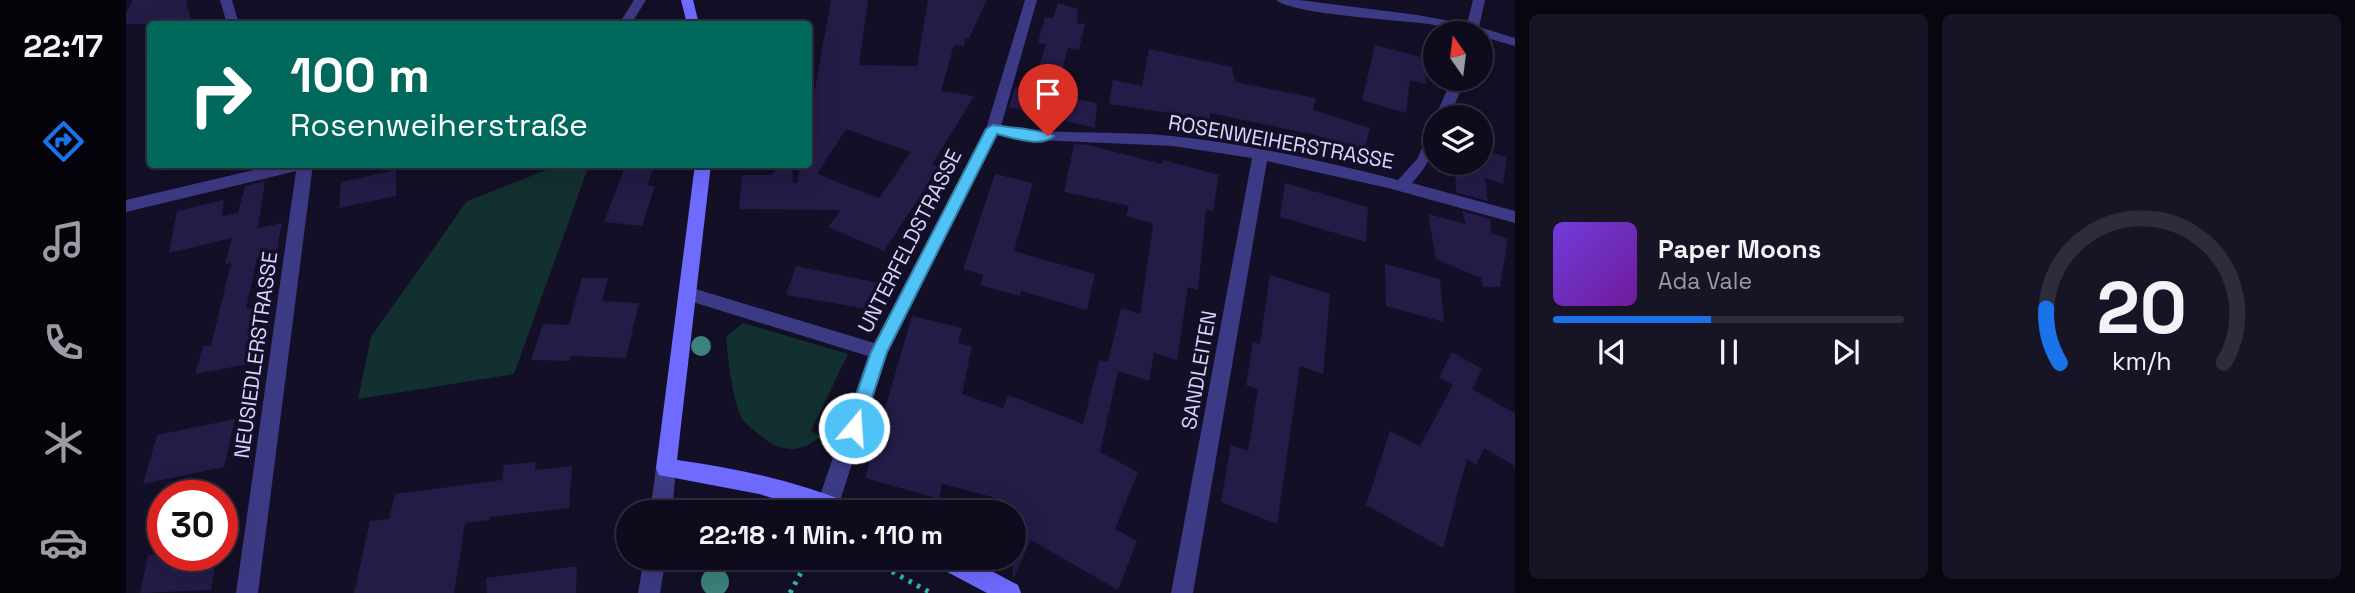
<!DOCTYPE html>
<html lang="de">
<head>
<meta charset="utf-8">
<style>
	:root { --surface:#0e0b1c; --page:#171425; --text:#f1f3f6; --muted:#9b9ba3; --line:#2e2b3b; --accent:#1a73e8 }
	body { margin:0; font-family:"Space Grotesk",sans-serif; background:var(--page); color:var(--text); height:100vh; display:flex; flex-direction:column; font-size:26px; white-space:nowrap }
	* { box-sizing:border-box; margin:0 }
	p { font-size:23px; color:var(--muted) }
	.icon { flex:none; width:38px; height:38px; fill:none; stroke:currentColor; stroke-width:2; stroke-linecap:round; stroke-linejoin:round }
	.map { position:relative; flex:1; overflow:hidden }
	.sheet { display:flex; flex-direction:column; gap:14px; padding:14px; background:#08060f; width:840px }
	.sheet>* { flex:none }
	.top-card { position:absolute; left:21px; top:21px; width:665px; height:147px; border-radius:7px; box-shadow:0 7px 28px #0002,0 0 0 2px var(--line); background:#00695c; color:#fff; overflow:hidden }
	.needle { width:46px; rotate:346deg }
	.buttons { position:absolute; left:1297px; top:21px; display:grid; gap:14px }
	.buttons a { display:grid; place-items:center; width:70px; height:70px; border-radius:50%; background:var(--surface); box-shadow:0 7px 28px #0002,0 0 0 2px var(--line); font-size:35px }
	.speed { position:absolute; left:21px; top:480px; display:flex; gap:14px; font-size:35px; font-weight:700; text-align:center }
	.speed>* { display:grid; place-content:center; width:91px; height:91px; border-radius:50%; background:var(--surface); box-shadow:0 7px 28px #0002,0 0 0 2px var(--line); line-height:1 }
	.speed .limit { border:10px solid #d22; background:#fff; color:#111 }
	.pin { position:absolute; display:grid; place-items:center; width:60px; height:60px; color:#fff; margin:-72px -30px; border-radius:50% 50% 50% 0; rotate:-45deg; box-shadow:0 0 7px #0007 }
	.pin .icon { rotate:45deg }
	.me { position:absolute; width:77px; margin:-38px; rotate:18deg; stroke-linejoin:round; filter:drop-shadow(0 0 5px #0008) }
	.turn { display:flex; align-items:center; gap:24px; height:147px; padding:0 28px; font-size:32px }
	.turn .icon { width:91px; height:91px; stroke-width:2.5 }
	.turn b { display:block; font-size:49px; line-height:60px }
	.sheet .widget { flex:1; display:flex; flex-direction:column; justify-content:center; gap:10px; min-width:0; padding:0 24px; border-radius:10px; background:var(--page) }
	.sheet .dial { align-items:center; gap:0 }
	.dial svg { height:182px; overflow:visible; fill:none; stroke:var(--line); stroke-width:7; stroke-linecap:round; text-anchor:middle }
	.dial text { fill:var(--text); stroke:none }
	.song { display:flex; align-items:center; gap:21px }
	.cover { width:84px; height:84px; border-radius:10px; background:linear-gradient(135deg,hsl(260 70% 55%),hsl(280 70% 35%)) }
	.played { height:7px; border-radius:4px; background:linear-gradient(90deg,var(--accent) 45%,var(--line) 45%) }
	.keys { display:flex; justify-content:space-around; direction:ltr }
	.sheet .tiles { flex:1; display:grid; gap:14px; grid-template-columns:repeat(2,1fr) }
	.trip { position:absolute; left:490px; top:500px; width:410px; height:70px; border-radius:35px; background:var(--surface); box-shadow:0 7px 28px #0002,0 0 0 2px var(--line); font-weight:700; line-height:70px; text-align:center }
	main { display:flex; flex:1; min-height:0 }
	.tab-bar { display:flex; flex-direction:column; width:126px; justify-content:space-around; align-items:center; background:#06040b; color:var(--muted) }
	.tab-bar .icon { width:49px; height:49px }
	.tab-bar .active { color:var(--accent) }
	.tab-bar b { font-size:32px; color:var(--text) }
	.map>svg:first-child { display:block }
</style>
</head>
<body>
<main>
<nav class="tab-bar">
<b>22:17</b>
<svg class="icon active" aria-label="directions" viewBox="0 0 24 24"><path d="M12 3l9 9-9 9-9-9zM9 14v-3h6M13 9l2 2-2 2"/></svg>
<svg class="icon" aria-label="music" viewBox="0 0 24 24"><path d="M9 18V5l10-2v13"/><circle cx="6" cy="18" r="3"/><circle cx="16" cy="16" r="3"/></svg>
<svg class="icon" aria-label="phone" viewBox="0 0 24 24"><path d="M5 4h4l2 5-3 2q2 4 5 5l2-3 5 2v4C11 20 4 13 5 4z"/></svg>
<svg class="icon" aria-label="climate" viewBox="0 0 24 24"><path d="M12 3v18M4 7l16 10M4 17L20 7"/></svg>
<svg class="icon" aria-label="car" viewBox="0 0 24 24"><path d="M5 17H2v-5l4-1 3-4h7l3 4 3 1v5h-3M9 17h6M6 11h13"/><circle cx="7" cy="17" r="2"/><circle cx="17" cy="17" r="2"/></svg>
</nav>
<div class="map">
<svg width="1389" height="593" viewBox="0 0 1389 593">
	<rect width="100%" height="100%" fill="#130f26"/>
	<g fill="#12302f">
		<polygon points="433,165 463,165 388,374 232,399 245,337 341,201"/>
		<path d="M 617,323 L 722,354 L 685,431 L 695,436 C 672,456 652,452 630,432 C 625,428 618,423 615,417 C 605,392 603,363 600,337 Z"/>
	</g>
	<g fill="#241b47" fill-rule="evenodd">
		<polygon points="7,0 60,0 66,24 0,24 0,14"/>
		<path d="M 705,0 L 742,0 L 733,65 L 791,66 L 802,0 L 861,0 L 843,38 L 839,38 L 838,46 L 828,45 L 815,91 L 848,96 L 806,165 L 813,167 L 758,251 L 702,227 L 715,210 L 613,209 L 616,175 L 647,175 L 652,164 L 666,164 L 667,183 L 671,183 L 674,167 L 682,170 L 684,116 ZM 720,129 L 785,152 L 753,198 L 691,174 Z"/>
		<polygon points="932,3 952,9 951,23 959,24 953,50 942,48 930,95 971,103 969,128 883,107 889,88 905,91 920,44 912,43 919,17 927,18"/>
		<polygon points="1249,45 1303,59 1300,84 1284,80 1280,113 1236,100"/>
		<polygon points="1023,49 1106,67 1109,82 1190,98 1187,110 1244,128 1238,151 1185,134 1084,113 1084,119 983,104 987,80 1016,86"/>
		<polygon points="948,144 962,145 1036,164 1037,160 1093,175 1087,211 1080,209 1072,290 1062,287 1051,360 1028,353 1023,381 992,371 974,452 1012,472 989,529 1011,541 992,590 905,540 887,580 887,513 863,513 870,498 816,484 813,499 739,478 786,316 836,328 832,343 846,346 836,394 877,408 882,395 957,424 973,360 982,362 995,308 1014,314 1027,227 1026,223 1000,216 1003,206 938,192"/>
		<polygon points="1354,149 1381,157 1377,184 1359,178 1362,201 1331,193 1329,183 1332,163 1354,163"/>
		<polygon points="500,164 529,164 521,186 529,186 516,226 478,222"/>
		<polygon points="270,170 270,196 213,208 215,182"/>
		<polygon points="869,174 907,183 888,251 969,274 961,310 895,291 894,296 854,285 857,275 837,269"/>
		<polygon points="139,181 132,228 156,223 150,254 131,258 120,309 137,306 122,364 69,374 77,346 85,346 105,263 99,264 106,238 43,253 51,211 98,200 96,216 112,213 119,186"/>
		<polygon points="1159,183 1242,207 1240,242 1154,217"/>
		<polygon points="1336,211 1364,219 1365,233 1382,239 1374,287 1357,287 1355,278 1310,259 1302,214 1340,224"/>
		<polygon points="1259,264 1314,279 1318,322 1260,306"/>
		<polygon points="670,266 753,283 747,310 660,295"/>
		<polygon points="1144,275 1204,294 1197,374 1174,366 1151,524 1095,502 1105,445 1122,451 1132,389 1120,385 1127,342 1134,344"/>
		<polygon points="456,278 482,278 476,301 513,303 500,358 445,356 443,361 405,360 417,324 443,325"/>
		<polygon points="1326,352 1356,369 1346,389 1389,413 1389,466 1358,448 1350,465 1341,459 1317,548 1240,505 1264,431 1294,446 1327,385 1313,377"/>
		<polygon points="109,419 98,467 17,484 31,435"/>
		<polygon points="410,462 409,470 446,466 443,508 364,517 363,520 339,523 328,593 228,593 244,521 263,519 269,494 376,480 378,465"/>
		<polygon points="22,555 91,555 85,590 14,593"/>
		<polygon points="451,566 450,593 361,593 360,578"/>
	</g>
	<g fill="none" stroke-linecap="round" stroke-linejoin="round">
		<g stroke="#2fb8b0" stroke-width="5" stroke-dasharray="3.5 6" stroke-linecap="butt">
			<polyline points="741,558 805,593"/>
			<polyline points="664,593 683,558"/>
		</g>
		<g fill="#3d3a85" fill-rule="evenodd">
			<polygon points="94,0 106,0 113,24 101,24"/>
			<polygon points="508,0 520,0 505,24 493,24"/>
			<path d="M 899,0 L 911,0 L 875,126 C 932,136 989,130 1046,136 C 1122,144 1198,161 1272,180 L 1291,159 L 1304,131 L 1309,129 C 1309,154 1302,165 1286,183 L 1389,211 L 1389,223 L 1262,188 L 1141,161 L 1067,593 L 1045,593 L 1126,158 L 1047,146 L 912,140 L 871,135 L 762,352 L 713,504 L 706,513 L 695,511 L 691,504 L 742,356 L 557,299 L 554,294 L 557,289 L 563,287 L 748,343 L 860,129 Z"/>
			<path d="M 1150,0 L 1173,0 L 1291,15 L 1341,24 L 1347,0 L 1359,0 L 1353,27 L 1389,38 L 1389,46 L 1354,36 L 1354,33 C 1338,33 1327,27 1309,25 C 1278,20 1168,15 1150,0 Z"/>
			<polygon points="1326,79 1340,79 1323,117 1309,117"/>
			<polygon points="154,164 187,164 132,593 110,593 170,171 0,212 0,200"/>
			<polygon points="540,458 547,461 550,468 546,513 524,513 530,468 533,461"/>
			<polygon points="518,558 540,558 534,593 512,593"/>
		</g>
		<g fill="#6f6bff" fill-rule="evenodd">
			<polygon points="555,0 567,0 573,24 561,24"/>
			<path d="M 569,164 L 585,164 L 551,460 C 613,469 672,481 730,506 L 733,513 L 697,513 L 633,494 L 533,475 L 530,468 Z"/>
			<polygon points="807,558 841,558 892,585 895,593 861,593 810,566"/>
		</g>
	</g>
	<g fill="#3d827b">
		<circle cx="575" cy="346" r="10"/>
		<circle cx="589" cy="582" r="14"/>
	</g>
	<path fill="#4fc3f7" stroke="#337fa1" stroke-width="2" d="M 867,125 C 880,127 921,130 928,136 C 916,148 887,138 871,134 L 761,352 L 734,434 L 721,434 L 719,428 L 745,352 L 860,129 Z"/>
	<g text-anchor="middle" stroke-width="7" stroke-linejoin="round" paint-order="stroke">
		<g font-size="21" fill="#d9d4ff" stroke="#130f26">
			<text transform="translate(1155 142) rotate(10)" y="7">ROSENWEIHERSTRASSE</text>
			<text transform="translate(784 241) rotate(-63)" y="7">UNTERFELDSTRASSE</text>
			<text transform="translate(130 355) rotate(-82)" y="7">NEUSIEDLERSTRASSE</text>
			<text transform="translate(1073 370) rotate(-80)" y="7">SANDLEITEN</text>
		</g>
	</g>
</svg>
<div class="buttons">
<a><svg class="needle" viewBox="-14 -14 28 28"><path d="M0-13l5 13h-10z" fill="#e53935"/><path d="M0 13l5-13h-10z" fill="#9b9ba3"/></svg></a>
<a><svg class="icon" aria-label="layers" viewBox="0 0 24 24"><path d="M12 4l9 5-9 5-9-5zM3 14l9 5 9-5"/></svg></a>
</div>
<div class="speed"><div class="limit">30</div></div>
<div class="pin" style="left:922px;top:136px;background:#d93025"><svg class="icon" aria-label="arrive" viewBox="0 0 24 24"><path d="M6 21V4h12l-3 4 3 4H6"/></svg></div>
<svg class="me" style="left:728px;top:428px" viewBox="-20 -20 40 40"><circle r="17" fill="#4fc3f7" stroke="#fff" stroke-width="3"/><path d="M0-11L8 9 0 5-8 9z" fill="#fff"/></svg>
<div class="trip">22:18 · 1 Min. · 110 m</div>
<div class="top-card">
<div class="turn"><svg class="icon" aria-label="right" viewBox="0 0 24 24"><path d="M7 20v-9h11M14 6l5 5-5 5"/></svg><div><b>100 m</b>Rosenweiherstraße</div></div>
</div>
</div>
<section class="sheet">
<div class="tiles">
<div class="widget">
<div class="song"><i class="cover"></i><div><b>Paper Moons</b><p>Ada Vale</p></div></div>
<div class="played"></div>
<div class="keys"><svg class="icon" aria-label="previous" viewBox="0 0 24 24"><path d="M18 5L8 12l10 7zM5 5v14"/></svg><svg class="icon" aria-label="pause" viewBox="0 0 24 24"><path d="M8 5v14M16 5v14"/></svg><svg class="icon" aria-label="next" viewBox="0 0 24 24"><path d="M6 5l10 7-10 7zM19 5v14"/></svg></div>
</div>
<div class="widget dial"><svg viewBox="0 0 100 80">
<path d="M14 69A42 42 0 1 1 86 69"/>
<path d="M14 69A42 42 0 0 1 8 45" stroke="#1a73e8"/>
<text x="50" y="56" font-size="32" font-weight="700">20</text>
<text x="50" y="72" font-size="11">km/h</text>
</svg></div>
</div>
</section>
</main>
</body>
</html>
